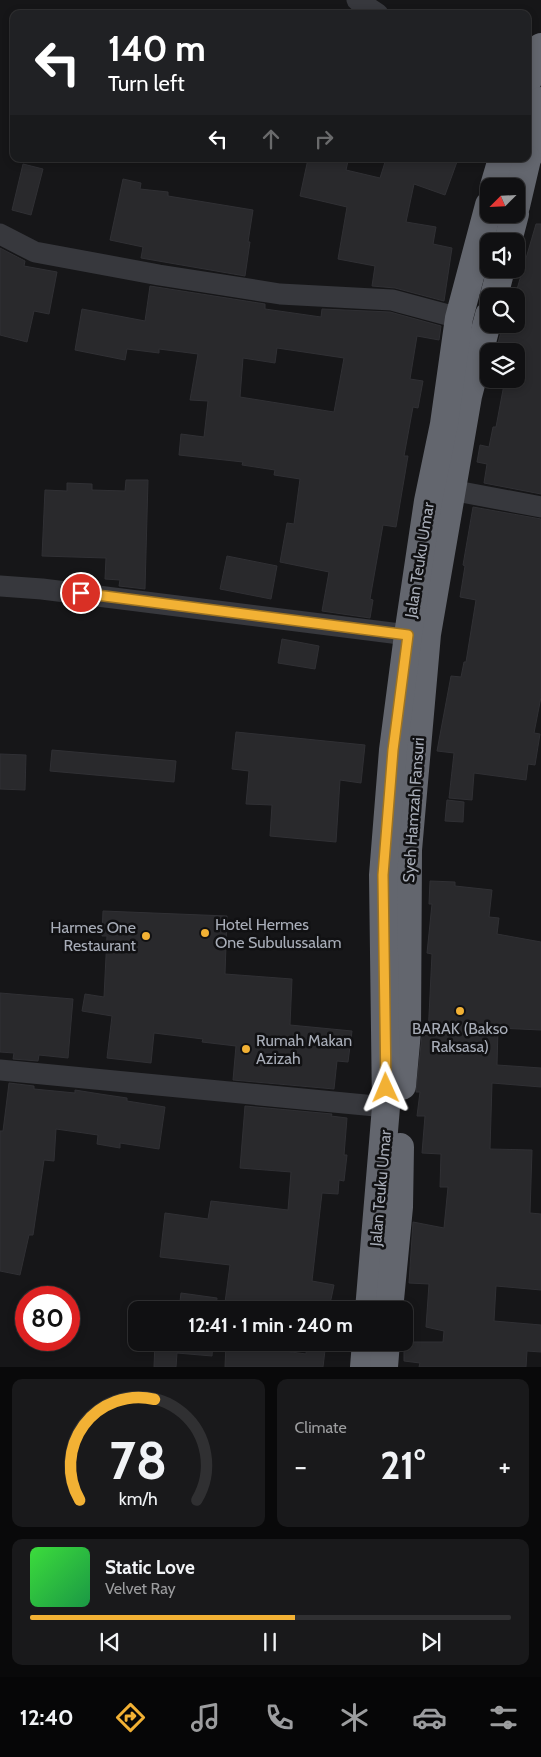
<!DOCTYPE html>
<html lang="en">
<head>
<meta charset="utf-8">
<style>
	:root { --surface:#101012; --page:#19191b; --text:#f1f3f6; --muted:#9c9d9f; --line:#303032; --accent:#f2b134 }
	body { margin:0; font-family:Cabin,sans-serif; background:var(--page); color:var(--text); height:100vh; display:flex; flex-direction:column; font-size:19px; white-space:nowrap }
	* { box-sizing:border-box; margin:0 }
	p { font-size:16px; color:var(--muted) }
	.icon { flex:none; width:28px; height:28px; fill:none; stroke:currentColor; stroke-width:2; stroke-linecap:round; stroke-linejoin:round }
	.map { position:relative; height:1367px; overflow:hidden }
	.side { display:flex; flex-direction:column; gap:12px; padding:12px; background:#09090a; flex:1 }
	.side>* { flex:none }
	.hud { position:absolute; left:10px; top:10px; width:521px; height:152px; border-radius:10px; box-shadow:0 2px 8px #0003,0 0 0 1px var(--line); background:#202124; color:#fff; overflow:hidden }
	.needle { width:32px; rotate:246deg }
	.controls { position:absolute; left:480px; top:178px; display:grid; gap:10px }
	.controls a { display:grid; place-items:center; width:45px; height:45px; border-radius:10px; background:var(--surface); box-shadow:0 2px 8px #0003,0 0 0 1px var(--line); font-size:25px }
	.speed { position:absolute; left:15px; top:1286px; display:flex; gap:10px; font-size:25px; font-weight:700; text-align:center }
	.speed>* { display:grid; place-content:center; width:65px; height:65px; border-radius:50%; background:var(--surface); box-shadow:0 2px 8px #0003,0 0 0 1px var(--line); line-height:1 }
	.speed .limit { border:8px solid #d22; background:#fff; color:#111 }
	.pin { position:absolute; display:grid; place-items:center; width:42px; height:42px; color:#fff; margin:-21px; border:2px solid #fff; border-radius:50%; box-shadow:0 1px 5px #0007 }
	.me { position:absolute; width:55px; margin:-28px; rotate:359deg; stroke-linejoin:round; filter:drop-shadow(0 0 4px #0008) }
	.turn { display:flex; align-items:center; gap:18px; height:105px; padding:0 15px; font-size:22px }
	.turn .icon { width:65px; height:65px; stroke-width:2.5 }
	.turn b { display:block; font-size:35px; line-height:42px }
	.lanes { display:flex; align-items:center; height:48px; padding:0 15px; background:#0003; justify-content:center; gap:25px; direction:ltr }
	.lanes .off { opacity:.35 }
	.big { font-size:38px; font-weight:800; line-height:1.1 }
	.side .card { flex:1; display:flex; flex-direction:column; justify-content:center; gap:8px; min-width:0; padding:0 18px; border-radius:10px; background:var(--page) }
	.side .dial { align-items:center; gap:0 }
	.dial svg { height:130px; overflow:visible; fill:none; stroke:var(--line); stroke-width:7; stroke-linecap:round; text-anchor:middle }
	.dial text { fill:var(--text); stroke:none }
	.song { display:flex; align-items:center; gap:15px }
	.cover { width:60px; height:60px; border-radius:8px; background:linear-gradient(135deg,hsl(120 70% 55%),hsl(140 70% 35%)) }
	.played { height:5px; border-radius:2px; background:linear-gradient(90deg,var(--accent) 55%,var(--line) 55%) }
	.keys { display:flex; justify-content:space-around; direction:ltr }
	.heat { display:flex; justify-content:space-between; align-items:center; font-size:28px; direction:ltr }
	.side .tiles { flex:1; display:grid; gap:12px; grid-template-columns:1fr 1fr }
	.card:last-child { grid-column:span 2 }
	.trip { position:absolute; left:128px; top:1301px; width:285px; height:50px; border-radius:10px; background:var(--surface); box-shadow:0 2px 8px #0003,0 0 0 1px var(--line); font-weight:800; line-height:50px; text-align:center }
	.dock { display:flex; height:80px; justify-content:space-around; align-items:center; background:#060607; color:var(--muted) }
	.dock .icon { width:35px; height:35px }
	.dock .active { color:var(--accent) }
	.dock b { font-size:22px; color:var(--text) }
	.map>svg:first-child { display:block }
</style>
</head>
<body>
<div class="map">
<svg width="541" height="1367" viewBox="0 0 541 1367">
	<rect width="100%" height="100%" fill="#161618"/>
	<g fill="#29292c" stroke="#303034" fill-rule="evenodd">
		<polygon points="308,159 337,159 348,161 346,170 380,178 386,159 458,159 445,195 414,184 406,222 436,227 433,244 452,248 444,301 395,288 372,286 375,266 338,259 347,207 300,196"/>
		<polygon points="23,164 43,169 31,215 12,210"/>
		<polygon points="123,179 141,183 140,189 168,192 168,196 253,210 248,242 250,242 245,276 141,258 143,247 110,240"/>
		<polygon points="536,224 541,224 541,494 484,483 487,464 477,462 480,445 489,447 493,427 496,427 505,379 516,379 516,351 497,347 503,324 516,324 516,296 515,296"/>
		<polygon points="0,248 25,261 24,266 57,272 49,314 34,311 27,342 0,335"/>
		<path d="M 150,286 L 265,304 L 265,309 L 321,317 L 322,309 L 390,312 L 441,326 L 439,340 L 417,336 L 410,379 L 423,381 L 418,408 L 413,407 L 404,456 L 408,456 L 396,527 L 383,525 L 370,599 L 373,600 L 370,618 L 322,611 L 329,572 L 280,562 L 287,523 L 294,524 L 300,479 L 274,475 L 275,470 L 242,465 L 243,462 L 179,455 L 181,434 L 204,437 L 208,401 L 190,400 L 198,354 L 159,349 L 159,353 L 127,349 L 125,360 L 75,350 L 82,309 L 145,321 ZM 277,348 L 344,358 L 334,412 L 240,397 L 243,358 L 275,363 Z"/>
		<polygon points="126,480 148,480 145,589 119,586 120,580 105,579 106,558 42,556 45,490 67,491 67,483 92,484 92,490 125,491"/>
		<polygon points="473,507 541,519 541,697 534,733 540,734 535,765 528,764 526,780 474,773 472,800 449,798 454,753 437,751 451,676 461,677 464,662 466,662 476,600 460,597 465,566 463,565"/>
		<polygon points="227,556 277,566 271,599 220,589"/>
		<polygon points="282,639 319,646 315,669 278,663"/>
		<polygon points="236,732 365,745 361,783 340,780 336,842 270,836 272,805 246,804 249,771 232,769"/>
		<polygon points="52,750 176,761 174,782 50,771"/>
		<polygon points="0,754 26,755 25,790 0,789"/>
		<polygon points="447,800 464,802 463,822 445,821"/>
		<polygon points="430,881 455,882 455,886 492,890 489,917 499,918 497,934 541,942 541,1030 498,1028 497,1065 541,1068 541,1087 492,1083 490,1149 532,1150 530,1213 541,1214 541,1290 496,1286 494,1321 541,1325 541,1352 527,1351 526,1367 419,1367 420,1363 404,1361 404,1342 443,1342 444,1331 426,1327 429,1284 409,1283 413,1222 444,1228 448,1187 440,1187 441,1154 422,1153 425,1116 417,1116 420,1092 416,1092 422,1035 428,1036 432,954 427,953 432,904 429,904"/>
		<polygon points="103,911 227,916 225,974 292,979 290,1025 352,1031 348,1062 337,1061 334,1089 233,1080 236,1046 202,1042 203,1039 154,1033 151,1063 107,1058 112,1016 82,1011 85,994 104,997 107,936 102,936"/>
		<polygon points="0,993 73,999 68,1058 39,1055 38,1061 13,1059 14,1053 0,1052"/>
		<polygon points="9,1083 34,1086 34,1089 75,1093 75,1090 100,1094 127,1098 127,1101 165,1107 159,1149 120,1143 120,1148 97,1144 98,1135 56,1129 54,1161 44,1160 33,1235 29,1235 20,1275 0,1271 0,1131 3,1131"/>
		<polygon points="245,1106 332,1114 331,1116 347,1118 344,1155 347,1155 344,1181 339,1180 338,1194 322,1193 312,1281 334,1285 329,1309 310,1306 310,1310 224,1310 230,1265 160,1257 165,1213 208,1219 211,1201 288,1210 291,1172 240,1168"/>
		<polygon points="181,1293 217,1298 216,1310 179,1310"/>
		<polygon points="155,1342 213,1342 212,1356 177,1353 176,1367 154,1367"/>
		<polygon points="307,1342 326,1342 323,1367 225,1367 226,1343 306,1354"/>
	</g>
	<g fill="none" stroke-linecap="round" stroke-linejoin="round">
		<g stroke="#37383d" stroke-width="21">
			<polyline points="357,0 378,14"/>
			<polyline points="0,234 35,252 159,275 280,294 392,300 459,318"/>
			<polyline points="451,490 541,507"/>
			<polyline points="0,586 42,589 408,635"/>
			<polyline points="0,1070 386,1107"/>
		</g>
		<g stroke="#63666e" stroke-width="28">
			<polyline points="528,80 541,47"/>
			<polyline points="528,157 541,101"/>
			<polyline points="494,186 502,159"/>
			<polyline points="516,206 527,159"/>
			<polyline points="508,241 515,214"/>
			<polyline points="494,296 501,269"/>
			<polyline points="402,1086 407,1032 408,850 427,634 468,396 489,315"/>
			<polyline points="369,1310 386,1107 383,875 393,750 408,635 428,501 444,424 459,318 489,205"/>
			<polyline points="389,1310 399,1207 400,1147"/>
			<polyline points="364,1367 366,1342"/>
			<polyline points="384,1367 386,1342"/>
		</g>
	</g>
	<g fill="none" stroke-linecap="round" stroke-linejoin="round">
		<defs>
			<polyline id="route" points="81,593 408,635 393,750 383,875 386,1088"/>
		</defs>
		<use href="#route" stroke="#9d7322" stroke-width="12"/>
		<use href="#route" stroke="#f2b134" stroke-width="9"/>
	</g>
	<g fill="#f2b134" stroke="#111113" stroke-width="2">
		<circle cx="205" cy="933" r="5"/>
		<circle cx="146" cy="936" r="5"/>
		<circle cx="460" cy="1011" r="5"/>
		<circle cx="246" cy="1049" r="5"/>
	</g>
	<g text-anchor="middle" stroke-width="5" stroke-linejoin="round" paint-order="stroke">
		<g font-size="16" fill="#a8adb8" stroke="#111113">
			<text transform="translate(419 560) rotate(-81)" y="6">Jalan Teuku Umar</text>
			<text transform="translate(413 810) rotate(-86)" y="6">Syeh Hamzah Fansuri</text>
			<text transform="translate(380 1188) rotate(-85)" y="6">Jalan Teuku Umar</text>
		</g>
		<g font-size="16" fill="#a8adb8" stroke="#111113" text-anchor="start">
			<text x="215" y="930">Hotel Hermes<tspan x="215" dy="18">One Subulussalam</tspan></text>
			<text x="136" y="933" text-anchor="end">Harmes One<tspan x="136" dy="18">Restaurant</tspan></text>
			<text x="460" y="1034" text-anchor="middle">BARAK (Bakso<tspan x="460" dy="18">Raksasa)</tspan></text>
			<text x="256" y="1046">Rumah Makan<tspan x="256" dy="18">Azizah</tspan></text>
		</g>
	</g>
</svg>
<div class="controls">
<a><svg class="needle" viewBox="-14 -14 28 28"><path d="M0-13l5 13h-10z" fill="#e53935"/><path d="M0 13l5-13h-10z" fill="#9c9d9f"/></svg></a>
<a><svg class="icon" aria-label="sound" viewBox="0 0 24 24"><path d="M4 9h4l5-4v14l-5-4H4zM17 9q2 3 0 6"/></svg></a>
<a><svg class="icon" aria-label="search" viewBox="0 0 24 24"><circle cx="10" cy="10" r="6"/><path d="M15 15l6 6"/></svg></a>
<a><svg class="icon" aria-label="layers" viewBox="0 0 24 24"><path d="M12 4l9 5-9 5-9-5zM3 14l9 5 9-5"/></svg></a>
</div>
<div class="speed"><div class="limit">80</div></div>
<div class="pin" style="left:81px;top:593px;background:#d93025"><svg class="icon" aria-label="arrive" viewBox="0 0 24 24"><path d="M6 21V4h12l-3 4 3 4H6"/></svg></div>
<svg class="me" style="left:386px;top:1088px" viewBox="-20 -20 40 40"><path d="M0-17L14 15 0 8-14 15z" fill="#f2b134" stroke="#fff" stroke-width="4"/></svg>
<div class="trip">12:41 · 1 min · 240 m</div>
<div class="hud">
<div class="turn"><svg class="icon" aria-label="left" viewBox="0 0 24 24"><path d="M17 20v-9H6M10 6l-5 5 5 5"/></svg><div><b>140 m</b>Turn left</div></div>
<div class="lanes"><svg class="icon" aria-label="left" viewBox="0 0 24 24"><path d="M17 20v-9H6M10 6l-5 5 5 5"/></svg><svg class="icon off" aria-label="ahead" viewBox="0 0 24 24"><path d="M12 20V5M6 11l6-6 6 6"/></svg><svg class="icon off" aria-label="right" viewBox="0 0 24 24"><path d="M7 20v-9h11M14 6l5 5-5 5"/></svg></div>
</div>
</div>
<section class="side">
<div class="tiles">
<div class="card dial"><svg viewBox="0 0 100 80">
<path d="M14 69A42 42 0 1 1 86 69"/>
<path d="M14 69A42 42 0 0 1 60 7" stroke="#f2b134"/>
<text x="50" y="56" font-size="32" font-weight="700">78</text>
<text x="50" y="72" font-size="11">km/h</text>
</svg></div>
<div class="card"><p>Climate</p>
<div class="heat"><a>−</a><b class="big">21°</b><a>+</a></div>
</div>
<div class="card">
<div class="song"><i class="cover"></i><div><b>Static Love</b><p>Velvet Ray</p></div></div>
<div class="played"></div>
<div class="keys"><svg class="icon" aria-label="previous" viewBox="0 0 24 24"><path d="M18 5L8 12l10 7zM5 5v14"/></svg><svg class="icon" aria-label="pause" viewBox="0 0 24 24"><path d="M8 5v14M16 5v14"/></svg><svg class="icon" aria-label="next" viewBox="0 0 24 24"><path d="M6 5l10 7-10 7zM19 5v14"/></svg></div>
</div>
</div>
</section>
<nav class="dock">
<b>12:40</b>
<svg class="icon active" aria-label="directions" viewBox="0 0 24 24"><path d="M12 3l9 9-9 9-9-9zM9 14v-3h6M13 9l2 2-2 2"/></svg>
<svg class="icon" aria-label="music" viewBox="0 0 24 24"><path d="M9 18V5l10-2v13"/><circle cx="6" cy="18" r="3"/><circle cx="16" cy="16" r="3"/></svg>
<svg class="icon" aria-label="phone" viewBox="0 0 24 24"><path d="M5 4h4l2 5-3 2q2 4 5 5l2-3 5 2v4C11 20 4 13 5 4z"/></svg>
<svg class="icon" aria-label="climate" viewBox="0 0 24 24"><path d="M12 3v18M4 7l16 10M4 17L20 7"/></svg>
<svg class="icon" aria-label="car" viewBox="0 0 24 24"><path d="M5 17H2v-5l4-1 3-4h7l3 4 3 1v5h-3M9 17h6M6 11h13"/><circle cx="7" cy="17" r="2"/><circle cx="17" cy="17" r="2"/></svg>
<svg class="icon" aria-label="filters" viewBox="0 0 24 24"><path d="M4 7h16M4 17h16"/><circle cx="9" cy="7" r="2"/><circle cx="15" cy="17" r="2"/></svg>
</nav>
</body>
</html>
